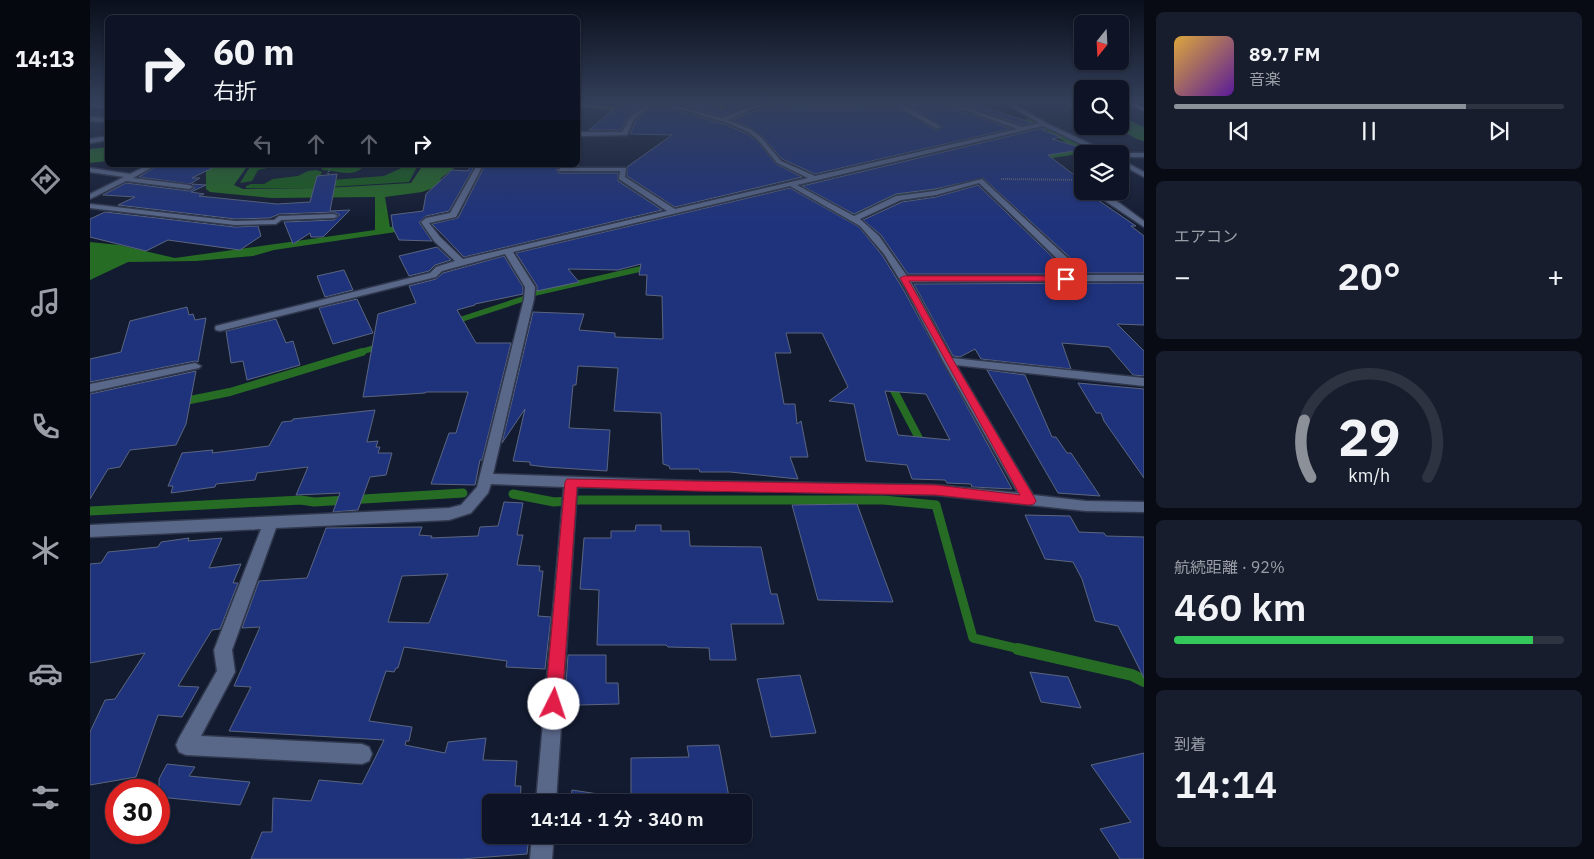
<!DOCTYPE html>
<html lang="ja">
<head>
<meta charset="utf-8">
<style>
	:root { --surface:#0e1425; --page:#171d2d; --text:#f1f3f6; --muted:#9b9ea7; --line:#2e3342; --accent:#8c9099 }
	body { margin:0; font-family:"IBM Plex Sans","Noto Sans JP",sans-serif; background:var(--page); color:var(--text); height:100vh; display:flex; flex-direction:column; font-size:19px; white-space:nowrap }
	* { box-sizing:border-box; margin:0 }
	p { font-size:16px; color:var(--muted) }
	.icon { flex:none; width:28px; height:28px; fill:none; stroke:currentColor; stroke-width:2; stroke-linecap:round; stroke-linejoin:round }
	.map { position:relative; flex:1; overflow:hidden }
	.side { display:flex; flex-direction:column; gap:12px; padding:12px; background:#080b14; width:450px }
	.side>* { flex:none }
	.banner { position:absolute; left:15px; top:15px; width:475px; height:152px; border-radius:8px; box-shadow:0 1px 4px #0004,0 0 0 1px var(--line); background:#0e1425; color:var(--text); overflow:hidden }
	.needle { width:32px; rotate:198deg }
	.controls { position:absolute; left:984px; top:15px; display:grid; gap:10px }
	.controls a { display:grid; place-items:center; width:55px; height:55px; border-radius:8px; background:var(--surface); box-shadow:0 1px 4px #0004,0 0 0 1px var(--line); font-size:25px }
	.speed { position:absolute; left:15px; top:779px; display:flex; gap:10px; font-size:25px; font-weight:700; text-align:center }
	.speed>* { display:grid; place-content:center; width:65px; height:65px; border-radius:50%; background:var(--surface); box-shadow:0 1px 4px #0004,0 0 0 1px var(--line); line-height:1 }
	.speed .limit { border:8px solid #d22; background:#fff; color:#111 }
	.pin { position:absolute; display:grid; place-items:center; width:42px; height:42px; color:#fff; margin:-21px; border-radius:10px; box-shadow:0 2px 8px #0006 }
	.me { position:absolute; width:55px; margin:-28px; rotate:4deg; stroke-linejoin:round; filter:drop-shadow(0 0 4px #0008) }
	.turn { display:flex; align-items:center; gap:18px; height:105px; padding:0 25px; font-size:22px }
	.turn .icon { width:65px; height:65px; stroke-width:2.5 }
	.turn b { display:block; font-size:35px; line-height:42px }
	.lanes { display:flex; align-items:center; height:48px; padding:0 25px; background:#0003; justify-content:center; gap:25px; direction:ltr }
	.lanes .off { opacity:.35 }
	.big { font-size:38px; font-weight:600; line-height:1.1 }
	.side .card { flex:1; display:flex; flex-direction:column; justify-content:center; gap:8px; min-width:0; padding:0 18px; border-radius:8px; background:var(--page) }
	.side .dial { align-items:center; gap:0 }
	.dial svg { height:130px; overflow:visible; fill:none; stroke:var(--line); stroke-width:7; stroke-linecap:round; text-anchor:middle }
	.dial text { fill:var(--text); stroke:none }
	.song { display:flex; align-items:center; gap:15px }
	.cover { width:60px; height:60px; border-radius:8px; background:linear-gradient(135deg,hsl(40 70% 55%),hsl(270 70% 35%)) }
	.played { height:5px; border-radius:2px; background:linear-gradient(90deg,var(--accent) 75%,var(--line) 75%) }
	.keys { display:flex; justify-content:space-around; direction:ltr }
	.heat { display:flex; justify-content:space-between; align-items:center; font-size:28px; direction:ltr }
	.charge { height:8px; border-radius:4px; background:linear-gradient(90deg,#34c759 92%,var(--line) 0) }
	.trip { position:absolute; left:392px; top:794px; width:270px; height:50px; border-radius:8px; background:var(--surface); box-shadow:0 1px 4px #0004,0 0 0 1px var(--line); font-weight:600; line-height:50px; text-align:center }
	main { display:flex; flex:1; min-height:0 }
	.tabs { display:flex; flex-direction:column; width:90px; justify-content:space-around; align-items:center; background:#06080f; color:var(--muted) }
	.tabs .icon { width:35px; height:35px }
	.tabs .on { color:var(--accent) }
	.tabs b { font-size:22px; color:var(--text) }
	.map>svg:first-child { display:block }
</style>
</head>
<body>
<main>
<nav class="tabs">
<b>14:13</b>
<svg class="icon on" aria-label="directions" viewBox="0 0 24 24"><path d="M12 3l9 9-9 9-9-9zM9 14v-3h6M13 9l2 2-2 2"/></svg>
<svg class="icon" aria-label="music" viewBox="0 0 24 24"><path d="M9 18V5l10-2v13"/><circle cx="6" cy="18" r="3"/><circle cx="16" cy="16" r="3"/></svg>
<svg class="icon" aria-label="phone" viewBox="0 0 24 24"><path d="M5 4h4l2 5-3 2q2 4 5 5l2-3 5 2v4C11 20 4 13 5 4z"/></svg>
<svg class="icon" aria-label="climate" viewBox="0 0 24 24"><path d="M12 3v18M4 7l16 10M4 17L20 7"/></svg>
<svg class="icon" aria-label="car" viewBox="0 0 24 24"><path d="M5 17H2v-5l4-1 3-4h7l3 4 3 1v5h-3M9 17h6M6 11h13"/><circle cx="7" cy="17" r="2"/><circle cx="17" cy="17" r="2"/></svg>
<svg class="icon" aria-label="filters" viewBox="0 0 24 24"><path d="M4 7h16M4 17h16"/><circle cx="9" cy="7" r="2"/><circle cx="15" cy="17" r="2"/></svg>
</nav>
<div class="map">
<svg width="1054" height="859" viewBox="0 0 1054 859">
	<rect width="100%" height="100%" fill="#131b31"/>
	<g fill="#1a6219">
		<polygon points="161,165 191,165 168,170 162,181 150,183"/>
		<path d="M 231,165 L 270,165 L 272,168 C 260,178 247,170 232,170 Z"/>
		<polygon points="318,165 328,165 319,182 223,188 156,188 156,186 161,184 174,184 183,179 208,176 218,171 226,170 232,172 228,181 294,176"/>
	</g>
	<g fill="#266c24">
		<polygon points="17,147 17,161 0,163 0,149"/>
		<polygon points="123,165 158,165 144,185 153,189 237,188 321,183 333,165 368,165 351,178 349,184 343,188 332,192 295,197 300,227 369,219 367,223 184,250 163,256 106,261 38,262 0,280 0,242 29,245 85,258 285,230 285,197 181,198 120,192 116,189 116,171"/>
	</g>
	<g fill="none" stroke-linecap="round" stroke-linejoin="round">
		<g stroke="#266c24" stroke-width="4">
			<polyline points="631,103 633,111"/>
			<polyline points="488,105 565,113"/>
			<polyline points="689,107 792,103"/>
			<polyline points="937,121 948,124"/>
			<polyline points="627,130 637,122 659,114"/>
			<polyline points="949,158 1001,150 982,144 955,127"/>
		</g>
		<polyline stroke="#266c24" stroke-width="4.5" points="742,220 777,210 782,203 807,194 851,187"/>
		<g stroke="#266c24" stroke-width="5.5">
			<polyline points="363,322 433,299 445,293 559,267"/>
			<polyline points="267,353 291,346"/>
		</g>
		<g stroke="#266c24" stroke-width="8">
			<polyline points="800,383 833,446"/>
			<polyline points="90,402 140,392 272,352"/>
		</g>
		<g stroke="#266c24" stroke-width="9">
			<polyline points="423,494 464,502 490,500 793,500 846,505 883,638 934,650"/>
			<polyline points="0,511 211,500 224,502 373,493"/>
		</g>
		<polyline stroke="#266c24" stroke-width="12" points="928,649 1042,675 1054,681"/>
		<g fill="#266c24" fill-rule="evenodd">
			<polygon points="977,103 992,103 992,112 979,107"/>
			<polygon points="1030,116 1054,127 1054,141 1047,139 1023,126 1030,126"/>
		</g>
	</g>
	<g fill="#1f337d" stroke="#5a657f" fill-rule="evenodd">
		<polygon points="531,103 556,103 539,115 531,130 499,130"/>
		<polygon points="584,103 626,103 629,111 645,105 658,105 632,116"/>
		<polygon points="694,103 699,106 805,106 846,130 853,127 816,104 852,103 920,129 725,174 692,159 673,137 663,129 643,120 666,110"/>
		<polygon points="868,103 882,103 942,123 933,125"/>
		<polygon points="566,104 637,125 657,134 667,141 686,164 712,177 585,207 537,176 537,167 582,135 540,134 546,120"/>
		<polygon points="953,128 956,129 952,130 971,137 962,139 996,149 958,155 992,181 992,194 999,194 1046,226 1041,226 1054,236 1054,273 997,273 893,178 845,189 806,194 764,214 712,186"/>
		<polygon points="68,165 98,165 126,166 102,178 110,178 100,184 49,177"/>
		<polygon points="398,165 489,165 471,166 466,170 469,173 528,173 528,181 572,210 374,257 342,224 368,218 394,167 397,167"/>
		<polygon points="380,167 384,167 359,211 336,216 329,222 342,241 309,240 303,228 301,215 333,211 336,194 362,170 378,171"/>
		<polygon points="247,174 240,211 260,210 233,237 221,237 220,233 203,244 194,222 244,220 250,215 244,212 189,214 180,218 145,219 28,205 45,197 13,195 36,183 99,191 105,188 102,184 116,185 101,192 114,194 109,196 187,204 220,202 227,176"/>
		<polygon points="888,185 980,274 818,274 791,235 773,220 812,202 846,197"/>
		<path d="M 700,188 L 769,227 L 792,255 L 813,289 L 922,489 L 882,487 L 881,484 L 857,483 L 855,480 L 822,479 L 817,465 L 776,461 L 764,404 L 739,401 L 758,387 L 732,333 L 696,333 L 701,353 L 685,353 L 694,404 L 705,404 L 707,424 L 711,421 L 718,457 L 700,457 L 708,479 L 640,472 L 610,472 L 609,469 L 580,469 L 579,466 L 573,464 L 571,413 L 524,411 L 528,368 L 488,366 L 486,385 L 483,385 L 479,428 L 520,430 L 517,471 L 456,467 L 440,465 L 440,462 L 423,461 L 435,409 L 412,443 L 443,312 L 494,314 L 489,330 L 525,333 L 525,337 L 573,339 L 572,296 L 556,295 L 557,275 L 549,275 L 551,264 L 528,270 L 478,269 L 489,282 L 447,291 L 447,286 L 426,253 ZM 795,391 L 836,394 L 860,440 L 808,435 Z"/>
		<polygon points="15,212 145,227 168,226 171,236 150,250 78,240 56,251 0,237 0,219"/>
		<polygon points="347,247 361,260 345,265 339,271 319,276 309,256"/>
		<polygon points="414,256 433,287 433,294 385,304 385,305 367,310 386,343 421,343 392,460 390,460 385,485 341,484 359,433 366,433 378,392 336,392 335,393 273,397 288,314 326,303 319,286 346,279 353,273"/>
		<polygon points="254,270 263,290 235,297 227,276"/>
		<polygon points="1054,283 1054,325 1027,324 1054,351 1054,376 1043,375 1019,347 972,343 981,369 891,359 885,349 870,357 863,356 824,284"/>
		<polygon points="267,299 283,333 243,344 229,308"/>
		<polygon points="97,307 99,315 103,314 105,320 116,318 108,362 105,361 0,382 0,359 31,352 40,321"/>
		<polygon points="186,319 196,343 203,341 210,365 157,380 153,361 141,363 136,331"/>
		<polygon points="897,370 935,375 962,437 966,437 977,453 981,453 1010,496 968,493"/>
		<polygon points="106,371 96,424 86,445 40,450 30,467 18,469 0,499 0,394"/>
		<polygon points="988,383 1054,389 1054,478 1014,421 1011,413 1006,413"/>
		<polygon points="285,410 277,442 288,441 286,447 290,447 288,453 302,453 296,475 280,477 268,510 243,512 250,493 206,495 218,467 167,473 165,480 126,484 125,487 81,493 83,486 78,486 92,453 123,450 122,453 179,446 192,422 202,421 203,419"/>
		<path d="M 414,502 L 433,503 L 427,535 L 433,535 L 427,565 L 450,566 L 449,571 L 453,571 L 448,616 L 461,617 L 455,669 L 416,667 L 417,661 L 314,647 L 308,668 L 306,668 L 304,672 L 296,671 L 279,721 L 322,727 L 319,741 L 316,741 L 315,745 L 355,753 L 358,742 L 396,738 L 393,760 L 427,761 L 425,786 L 431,786 L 430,802 L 401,802 L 401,835 L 439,835 L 437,854 L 372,859 L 161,859 L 172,832 L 182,832 L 183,798 L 221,801 L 229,780 L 272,784 L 294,740 L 139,731 L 161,687 L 144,686 L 170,627 L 152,628 L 169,581 L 217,578 L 236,528 L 332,527 L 329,535 L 342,536 L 341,538 L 388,536 L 390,527 L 408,526 ZM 358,574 L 339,623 L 298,622 L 312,576 Z"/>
		<polygon points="767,504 803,602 728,600 702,505"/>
		<polygon points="935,515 980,516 989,532 1014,533 1016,536 1054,537 1054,678 1028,626 1005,621 992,579 983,562 955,559"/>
		<polygon points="546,525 571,525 571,531 599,531 600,546 671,547 681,594 687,594 694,624 641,624 646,660 620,660 619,648 578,647 576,645 507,645 509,590 490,589 494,538 521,538 521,531 545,531"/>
		<polygon points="99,538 98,541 132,538 119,568 151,564 143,583 148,583 130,629 122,630 88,686 109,687 92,717 68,715 46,777 0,785 0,732 15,700 25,699 55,653 0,663 0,564 11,563 18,552 68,547 71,542"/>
		<polygon points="478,655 516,655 516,683 528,683 529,704 489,705 488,700 475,700"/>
		<polygon points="940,672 978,677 991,708 951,702"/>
		<polygon points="710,675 726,733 681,737 667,679"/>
		<polygon points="629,745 640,802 541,802 541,758 599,757 597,746"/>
		<polygon points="1054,753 1054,859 1030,859 1010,829 1041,822 1001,765"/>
		<polygon points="77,764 105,767 99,776 160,782 150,805 69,797 69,779"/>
		<polygon points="482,790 535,798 534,802 480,802"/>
	</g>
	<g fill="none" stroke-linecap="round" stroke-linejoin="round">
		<defs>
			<g id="street">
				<polygon points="0,103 18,104 18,108 0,107"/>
				<polygon points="559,103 565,103 544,119 537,135 488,136 488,132 532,132 540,117"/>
				<path d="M 568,103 L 577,103 L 632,118 L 662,106 L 687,103 L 665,108 L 638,120 L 662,130 L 672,138 L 691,161 L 725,176 L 927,129 L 854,103 L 862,103 L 933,127 L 949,123 L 915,103 L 922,103 L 956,123 L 1020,153 L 1012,154 L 953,126 L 707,185 L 764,216 L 806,196 L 845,191 L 892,179 L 996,275 L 1054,275 L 1054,281 L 821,282 L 862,358 L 1054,378 L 1054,386 L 866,365 L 943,495 L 996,501 L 1054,502 L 1054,512 L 996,511 L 846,495 L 487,487 L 466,802 L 446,802 L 474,487 L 401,484 L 398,493 L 381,513 L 359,520 L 186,528 L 142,650 L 145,672 L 111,736 L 272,744 L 279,747 L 282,754 L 279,761 L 272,764 L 96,755 L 89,752 L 86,745 L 89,738 L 127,671 L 124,650 L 171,529 L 0,537 L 0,525 L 359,508 L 371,505 L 387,487 L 434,299 L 435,287 L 415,254 L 352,271 L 346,277 L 130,331 L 126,330 L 125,328 L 126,326 L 340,273 L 346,267 L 365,261 L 344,241 L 331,222 L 336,218 L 360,213 L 387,165 L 393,165 L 366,217 L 339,223 L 350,237 L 373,259 L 577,211 L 529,179 L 530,171 L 469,171 L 468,170 L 471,168 L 536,168 L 535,177 L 585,209 L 718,178 L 687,163 L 668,140 L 658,132 L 638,123 ZM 889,183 L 985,276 L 817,276 L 789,236 L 770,219 L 811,200 L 846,195 ZM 700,186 L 770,226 L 794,254 L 815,288 L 853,361 L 928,493 L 846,485 L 605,481 L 403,474 L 444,299 L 445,287 L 423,252 Z"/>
				<polygon points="804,103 811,103 851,127 846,128 818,113"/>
				<polygon points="0,117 18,118 18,122 0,121"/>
				<polygon points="18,136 18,140 0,143 0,139"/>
				<polygon points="1030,153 1054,153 1054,157 1030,157 1030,154 1028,154"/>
				<polygon points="1030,159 1054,172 1054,177 1030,164"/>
				<polygon points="58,165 66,165 43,178 99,185 103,187 99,189 36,181 0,199 0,194 34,177 0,172 0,168 40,174"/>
				<polygon points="1011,194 1017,194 1054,221 1054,227 1011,198"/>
				<polygon points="0,204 145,221 184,220 189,216 244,214 248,216 244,218 191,220 186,224 145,225 0,208"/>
				<polygon points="105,363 111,366 109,368 0,392 0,384"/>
				<polygon points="442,835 464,835 462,859 440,859"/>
			</g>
			<polygon id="secondary" points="1037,103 1045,103 1054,107 1054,111"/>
		</defs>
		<use href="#street" stroke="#30384d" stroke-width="3"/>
		<use href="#secondary" stroke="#30384d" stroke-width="3"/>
		<polyline stroke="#5f677a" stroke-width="1" stroke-dasharray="1 1" stroke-linecap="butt" points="239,168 240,165"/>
		<g stroke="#5f677a" stroke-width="2" stroke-dasharray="1 1" stroke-linecap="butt">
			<polyline points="238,174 240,167"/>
			<polyline points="911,179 992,180"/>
		</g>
		<use href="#street" fill="#596789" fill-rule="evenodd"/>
		<use href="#secondary" fill="#7c92c9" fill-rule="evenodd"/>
	</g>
	<linearGradient id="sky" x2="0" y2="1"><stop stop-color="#0a0f1b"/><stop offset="0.46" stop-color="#333f5a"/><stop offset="1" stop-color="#333f5a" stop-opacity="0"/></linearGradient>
	<rect width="1054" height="223" fill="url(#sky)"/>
	<polygon fill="#e11d48" stroke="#92132f" points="814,276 976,276 980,279 976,281 819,281 863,360 944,497 946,501 944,504 939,505 846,495 605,491 487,487 472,704 469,709 464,712 458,709 455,704 475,482 477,479 846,485 930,495 810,278"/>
</svg>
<div class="controls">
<a><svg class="needle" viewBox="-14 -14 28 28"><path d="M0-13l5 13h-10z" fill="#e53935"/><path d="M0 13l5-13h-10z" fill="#9b9ea7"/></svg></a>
<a><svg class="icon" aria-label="search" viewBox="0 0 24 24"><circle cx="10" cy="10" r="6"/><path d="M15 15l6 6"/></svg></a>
<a><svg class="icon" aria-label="layers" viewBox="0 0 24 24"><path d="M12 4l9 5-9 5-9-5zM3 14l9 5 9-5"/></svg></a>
</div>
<div class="speed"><div class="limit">30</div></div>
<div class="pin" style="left:976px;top:279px;background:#d93025"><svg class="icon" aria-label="arrive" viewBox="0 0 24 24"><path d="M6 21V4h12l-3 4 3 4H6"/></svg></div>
<svg class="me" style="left:464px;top:704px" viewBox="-20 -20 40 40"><circle r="19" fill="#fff"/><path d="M0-13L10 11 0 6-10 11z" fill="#e11d48"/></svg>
<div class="trip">14:14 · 1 分 · 340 m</div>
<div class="banner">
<div class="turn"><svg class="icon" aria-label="right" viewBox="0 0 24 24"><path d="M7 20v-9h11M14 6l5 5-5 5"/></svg><div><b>60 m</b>右折</div></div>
<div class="lanes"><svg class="icon off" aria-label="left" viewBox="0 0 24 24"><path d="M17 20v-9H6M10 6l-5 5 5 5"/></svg><svg class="icon off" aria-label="ahead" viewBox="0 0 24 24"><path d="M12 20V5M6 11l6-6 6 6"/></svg><svg class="icon off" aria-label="ahead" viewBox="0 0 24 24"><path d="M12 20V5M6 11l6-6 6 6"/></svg><svg class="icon" aria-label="right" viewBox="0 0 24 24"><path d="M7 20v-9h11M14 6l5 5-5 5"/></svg></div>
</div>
</div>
<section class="side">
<div class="card">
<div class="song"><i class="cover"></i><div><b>89.7 FM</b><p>音楽</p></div></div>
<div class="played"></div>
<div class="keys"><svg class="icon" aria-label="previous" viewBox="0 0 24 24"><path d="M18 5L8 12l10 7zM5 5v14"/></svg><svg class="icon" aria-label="pause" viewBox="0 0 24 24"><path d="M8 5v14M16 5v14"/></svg><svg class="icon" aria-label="next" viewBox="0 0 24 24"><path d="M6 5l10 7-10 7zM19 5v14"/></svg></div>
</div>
<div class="card"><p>エアコン</p>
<div class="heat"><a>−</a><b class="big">20°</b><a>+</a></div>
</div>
<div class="card dial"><svg viewBox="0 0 100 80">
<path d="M14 69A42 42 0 1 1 86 69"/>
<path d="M14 69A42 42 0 0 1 10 34" stroke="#8c9099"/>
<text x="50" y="56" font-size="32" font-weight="700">29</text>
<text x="50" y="72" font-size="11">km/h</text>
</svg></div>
<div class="card"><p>航続距離 · 92%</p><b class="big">460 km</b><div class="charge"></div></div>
<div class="card"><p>到着</p><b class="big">14:14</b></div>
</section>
</main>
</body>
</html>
